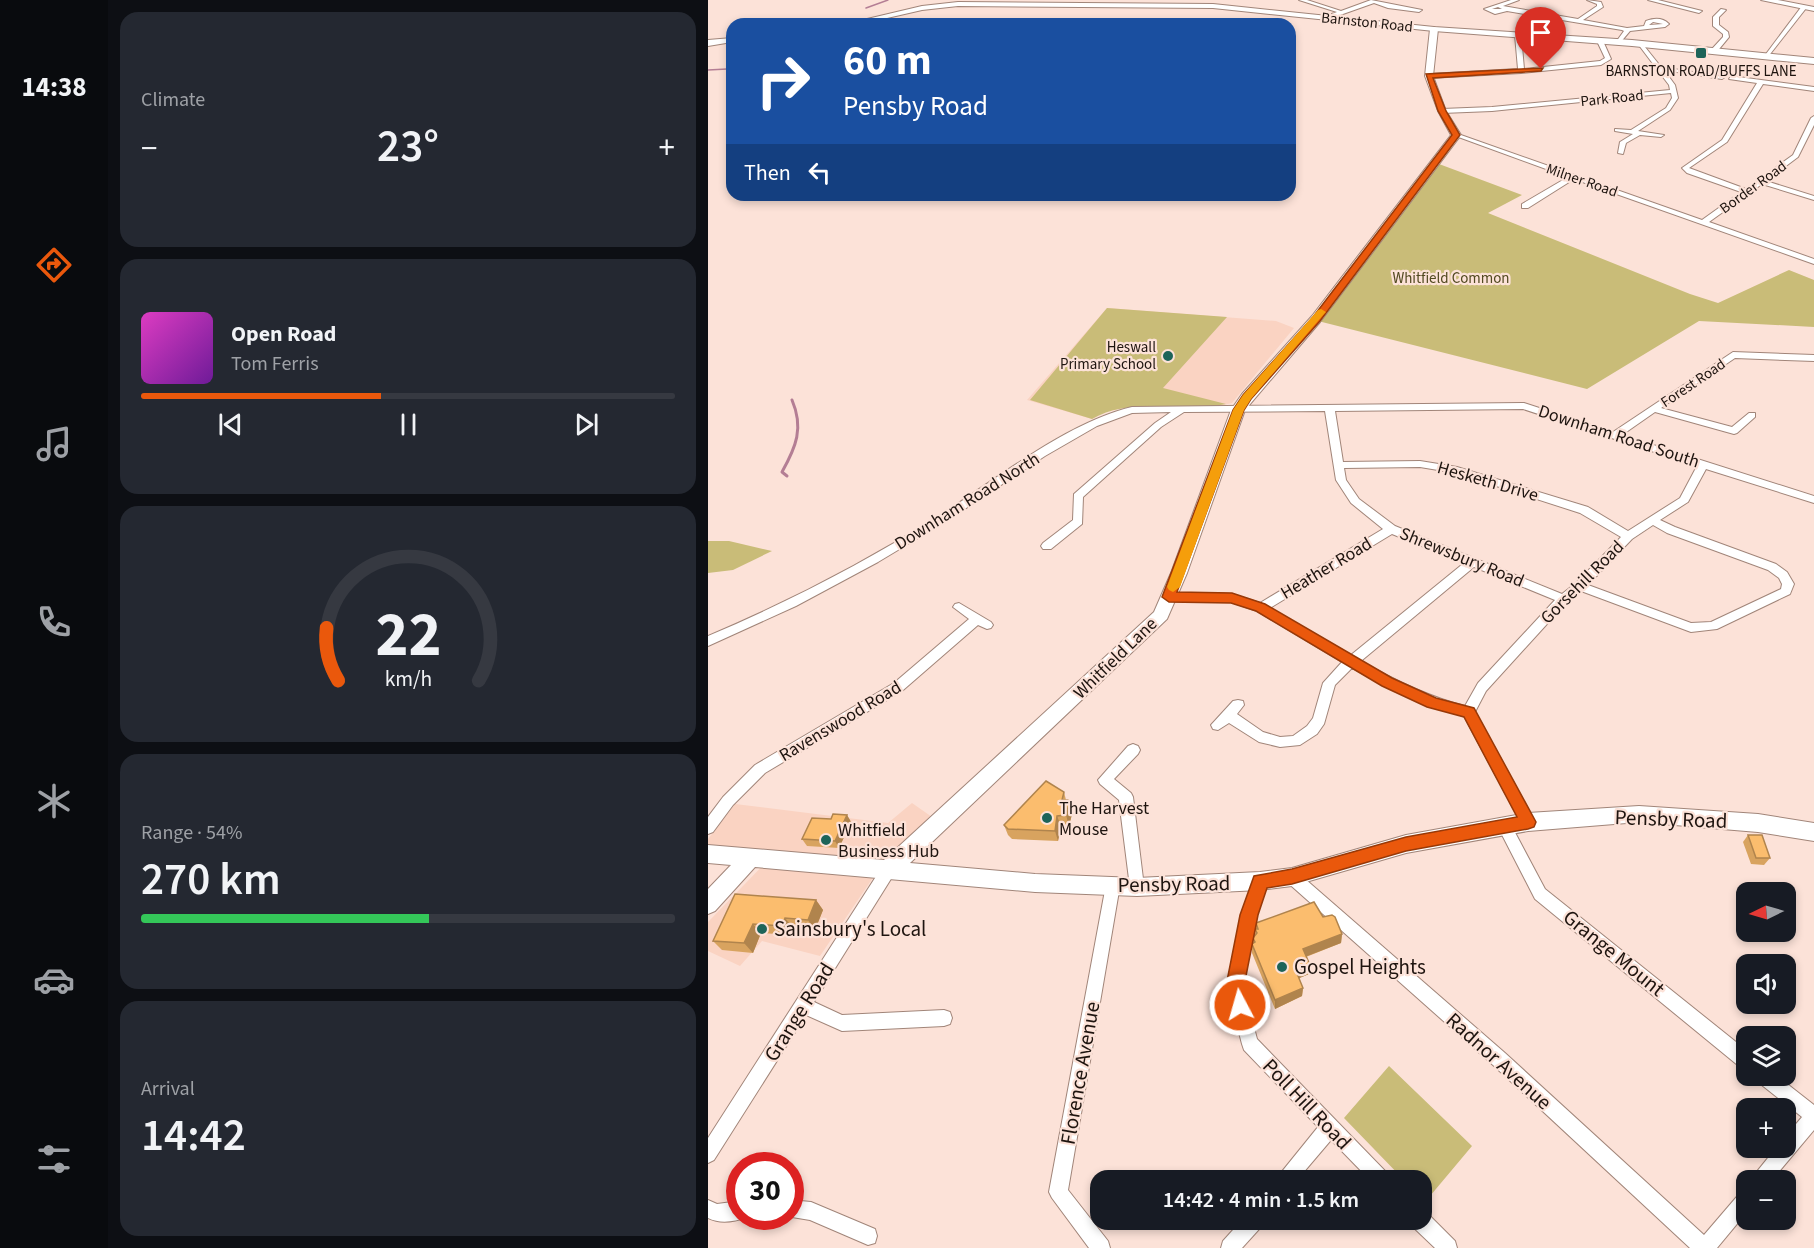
<!DOCTYPE html>
<html lang="en">
<head>
<meta charset="utf-8">
<style>
	:root { --surface:#171b24; --page:#242831; --text:#f1f3f6; --muted:#9ea1a6; --line:#363941; --accent:#ea580c }
	body { margin:0; font-family:"Source Sans 3",sans-serif; background:var(--page); color:var(--text); height:100vh; display:flex; flex-direction:column; font-size:22px; white-space:nowrap }
	* { box-sizing:border-box; margin:0 }
	p { font-size:20px; color:var(--muted) }
	.icon { flex:none; width:33px; height:33px; fill:none; stroke:currentColor; stroke-width:2; stroke-linecap:round; stroke-linejoin:round }
	.map { position:relative; flex:1; overflow:hidden }
	.panel { display:flex; flex-direction:column; gap:12px; padding:12px; background:#0d0f14; width:600px }
	.panel>* { flex:none }
	.hud { position:absolute; left:18px; top:18px; width:570px; height:183px; border-radius:18px; box-shadow:0 3px 9px #0003; background:#1a4fa0; color:#fff; overflow:hidden }
	.needle { width:39px; rotate:265deg }
	.tools { position:absolute; left:1028px; top:882px; display:grid; gap:12px }
	.tools a { display:grid; place-items:center; width:60px; height:60px; border-radius:12px; background:var(--surface); box-shadow:0 3px 9px #0003; font-size:30px }
	.speed { position:absolute; left:18px; top:1152px; display:flex; gap:12px; font-size:30px; font-weight:700; text-align:center }
	.speed>* { display:grid; place-content:center; width:78px; height:78px; border-radius:50%; background:var(--surface); box-shadow:0 3px 9px #0003; line-height:1 }
	.speed .limit { border:9px solid #d22; background:#fff; color:#111 }
	.pin { position:absolute; display:grid; place-items:center; width:51px; height:51px; color:#fff; margin:-62px -26px; border-radius:50% 50% 50% 0; rotate:-45deg; box-shadow:0 0 6px #0007 }
	.pin .icon { rotate:45deg }
	.me { position:absolute; width:66px; margin:-33px; rotate:354deg; stroke-linejoin:round; filter:drop-shadow(0 0 4px #0008) }
	.turn { display:flex; align-items:center; gap:21px; height:126px; padding:0 18px; font-size:27px }
	.turn .icon { width:78px; height:78px; stroke-width:2.5 }
	.turn b { display:block; font-size:42px; line-height:51px }
	.then { display:flex; align-items:center; height:57px; padding:0 18px; background:#0003; gap:12px; font-size:22px }
	.big { font-size:45px; font-weight:600; line-height:1.1 }
	.panel .widget { flex:1; display:flex; flex-direction:column; justify-content:center; gap:9px; min-width:0; padding:0 21px; border-radius:18px; background:var(--page) }
	.panel .dial { align-items:center; gap:0 }
	.dial svg { height:156px; overflow:visible; fill:none; stroke:var(--line); stroke-width:7; stroke-linecap:round; text-anchor:middle }
	.dial text { fill:var(--text); stroke:none }
	.song { display:flex; align-items:center; gap:18px }
	.cover { width:72px; height:72px; border-radius:9px; background:linear-gradient(135deg,hsl(310 70% 55%),hsl(280 70% 35%)) }
	.played { height:6px; border-radius:3px; background:linear-gradient(90deg,var(--accent) 45%,var(--line) 45%) }
	.keys { display:flex; justify-content:space-around; direction:ltr }
	.heat { display:flex; justify-content:space-between; align-items:center; font-size:33px; direction:ltr }
	.charge { height:9px; border-radius:4px; background:linear-gradient(90deg,#34c759 54%,var(--line) 0) }
	.trip { position:absolute; left:382px; top:1170px; width:342px; height:60px; border-radius:18px; background:var(--surface); box-shadow:0 3px 9px #0003; font-weight:600; line-height:60px; text-align:center }
	main { display:flex; flex:1; min-height:0 }
	.tabs { display:flex; flex-direction:column; width:108px; justify-content:space-around; align-items:center; background:#090b0e; color:var(--muted) }
	.tabs .icon { width:42px; height:42px }
	.tabs .selected { color:var(--accent) }
	.tabs b { font-size:27px; color:var(--text) }
	.map>svg:first-child { display:block }
</style>
</head>
<body>
<main>
<nav class="tabs">
<b>14:38</b>
<svg class="icon selected" aria-label="directions" viewBox="0 0 24 24"><path d="M12 3l9 9-9 9-9-9zM9 14v-3h6M13 9l2 2-2 2"/></svg>
<svg class="icon" aria-label="music" viewBox="0 0 24 24"><path d="M9 18V5l10-2v13"/><circle cx="6" cy="18" r="3"/><circle cx="16" cy="16" r="3"/></svg>
<svg class="icon" aria-label="phone" viewBox="0 0 24 24"><path d="M5 4h4l2 5-3 2q2 4 5 5l2-3 5 2v4C11 20 4 13 5 4z"/></svg>
<svg class="icon" aria-label="climate" viewBox="0 0 24 24"><path d="M12 3v18M4 7l16 10M4 17L20 7"/></svg>
<svg class="icon" aria-label="car" viewBox="0 0 24 24"><path d="M5 17H2v-5l4-1 3-4h7l3 4 3 1v5h-3M9 17h6M6 11h13"/><circle cx="7" cy="17" r="2"/><circle cx="17" cy="17" r="2"/></svg>
<svg class="icon" aria-label="filters" viewBox="0 0 24 24"><path d="M4 7h16M4 17h16"/><circle cx="9" cy="7" r="2"/><circle cx="15" cy="17" r="2"/></svg>
</nav>
<section class="panel">
<div class="widget"><p>Climate</p>
<div class="heat"><a>−</a><b class="big">23°</b><a>+</a></div>
</div>
<div class="widget">
<div class="song"><i class="cover"></i><div><b>Open Road</b><p>Tom Ferris</p></div></div>
<div class="played"></div>
<div class="keys"><svg class="icon" aria-label="previous" viewBox="0 0 24 24"><path d="M18 5L8 12l10 7zM5 5v14"/></svg><svg class="icon" aria-label="pause" viewBox="0 0 24 24"><path d="M8 5v14M16 5v14"/></svg><svg class="icon" aria-label="next" viewBox="0 0 24 24"><path d="M6 5l10 7-10 7zM19 5v14"/></svg></div>
</div>
<div class="widget dial"><svg viewBox="0 0 100 80">
<path d="M14 69A42 42 0 1 1 86 69"/>
<path d="M14 69A42 42 0 0 1 8 42" stroke="#ea580c"/>
<text x="50" y="56" font-size="32" font-weight="700">22</text>
<text x="50" y="72" font-size="11">km/h</text>
</svg></div>
<div class="widget"><p>Range · 54%</p><b class="big">270 km</b><div class="charge"></div></div>
<div class="widget"><p>Arrival</p><b class="big">14:42</b></div>
</section>
<div class="map">
<svg width="1106" height="1248" viewBox="0 0 1106 1248">
	<rect width="100%" height="100%" fill="#fce2d8"/>
	<g fill="#fad3c2">
		<polygon points="399,308 568,321 586,328 524,403 512,406 424,406 396,412 384,419 319,400"/>
		<polygon points="204,803 224,817 179,857 112,956 54,941 32,966 0,951 0,922 66,854 0,847 0,839 27,804 180,823"/>
	</g>
	<g fill="#c9bc78">
		<polygon points="731,164 814,195 780,213 982,294 1010,303 1081,270 1106,280 1106,327 991,321 879,389 610,321"/>
		<path d="M 399,308 L 519,317 L 455,388 L 518,404 C 474,414 425,395 384,419 L 322,400 Z"/>
		<polygon points="0,541 21,541 64,551 25,570 0,573"/>
		<polygon points="681,1066 764,1146 717,1202 714,1199 714,1180 696,1180 636,1118"/>
	</g>
	<g fill="none" stroke-linecap="round" stroke-linejoin="round">
		<g stroke="#b47e94" stroke-width="1.5">
			<polyline points="158,8 180,0"/>
			<polyline points="0,70 19,69"/>
		</g>
		<path stroke="#b47e94" stroke-width="3" d="M 79,476 L 74,472 C 88,447 96,428 84,400"/>
		<defs>
			<g id="street">
				<polygon points="591,0 599,0 633,11 663,0 714,10 711,12 680,8 666,3 618,20 616,17 629,12"/>
				<path d="M 803,0 L 811,0 L 795,6 L 870,19 L 889,6 L 889,4 L 879,0 L 893,2 L 895,7 L 875,20 L 919,28 L 936,26 L 938,21 C 946,18 954,17 961,24 L 957,27 L 922,31 L 911,44 L 908,42 L 916,31 L 914,30 L 799,11 L 787,14 L 776,9 ZM 790,7 L 794,9 L 784,9 ZM 945,22 L 955,24 L 941,25 Z"/>
				<polygon points="940,0 950,0 994,11 991,13"/>
				<polygon points="1094,6 1099,7 1059,58 1055,58"/>
				<polygon points="1013,9 1018,10 1011,17 1011,25 1020,32 1021,37 1007,54 1003,50 1015,37 1015,34 1005,26 1005,17"/>
				<polygon points="810,33 813,35 816,69 892,61 897,58 889,41 892,39 895,41 903,59 893,65 813,73 721,78 718,76 721,74 810,69 807,35"/>
				<polygon points="933,42 953,67 1017,77 1014,79 956,70 967,85 970,98 962,110 930,131 956,135 953,137 932,135 918,143 915,154 910,153 912,142 925,134 907,131 907,129 923,130 958,108 964,98 963,93 784,111 734,113 731,111 734,109 784,107 962,90 961,85 930,44"/>
				<polygon points="1023,76 1106,87 1106,91 1055,84 1019,142 981,168 1038,189 1085,155 1103,118 1106,116 1106,125 1090,157 1058,181 1106,196 1106,200 1054,184 1001,222 1106,259 1106,264 866,179 820,208 814,208 814,204 860,177 745,135 750,134 994,220 1033,192 979,173 974,168 1014,140 1049,83 1021,79"/>
				<path d="M 1025,352 L 1106,355 L 1106,361 L 1027,358 L 953,408 L 1024,427 L 1041,413 L 1047,413 L 1047,417 L 1029,433 L 1026,434 L 947,412 L 914,435 L 1106,496 L 1106,503 L 998,469 L 980,502 L 952,520 L 967,527 L 1068,564 L 1079,572 L 1086,584 L 1082,594 L 1009,629 L 983,632 L 873,591 L 859,602 L 778,691 L 767,712 L 827,822 L 825,826 L 820,828 L 815,826 L 756,716 C 714,705 681,689 644,668 L 627,685 L 616,724 L 609,734 L 592,745 L 572,747 L 551,742 L 521,723 L 510,730 L 505,729 L 503,725 L 525,701 L 530,700 L 535,701 L 536,705 L 529,714 L 555,732 L 572,737 L 585,736 L 599,726 L 605,718 L 615,683 L 634,662 L 549,611 L 523,602 L 461,601 L 455,597 L 461,593 L 524,594 L 552,603 L 675,529 L 643,503 L 628,480 L 617,411 L 476,412 L 453,427 L 375,497 L 374,524 L 343,549 L 335,549 L 333,546 L 335,543 L 365,520 L 366,494 L 447,423 L 463,412 L 424,413 L 389,426 L 337,456 L 240,520 L 170,562 L 88,606 L 0,646 L 0,636 C 81,602 159,561 234,514 C 290,478 360,422 424,407 L 816,403 L 905,432 ZM 815,409 L 989,466 L 972,498 L 920,531 L 880,507 L 749,467 L 712,461 L 635,462 L 627,411 ZM 712,467 L 748,473 L 872,513 L 913,537 L 868,583 L 854,594 L 687,526 L 651,499 L 638,480 L 636,468 ZM 945,525 L 959,533 L 1060,570 L 1071,578 L 1074,584 L 1073,589 L 1003,622 L 983,623 L 880,585 L 924,539 ZM 684,534 L 756,563 L 643,655 L 562,608 ZM 766,567 L 847,600 L 770,683 L 757,706 C 719,696 686,680 653,661 Z"/>
				<polygon points="251,603 283,622 285,625 283,628 279,629 270,625 194,691 57,773 25,805 5,832 0,834 0,817 15,797 47,765 186,683 261,619 245,607 247,604"/>
				<polygon points="425,744 430,746 432,750 430,754 406,779 423,793 425,797 436,887 434,892 429,894 424,892 422,887 411,800 392,784 390,780 420,746"/>
				<polygon points="797,821 802,823 837,889 1038,1050 1038,1069 1032,1067 827,899 790,827 792,823"/>
				<polygon points="181,862 186,864 188,869 186,874 106,1002 134,1015 236,1010 242,1012 244,1018 242,1024 236,1026 134,1031 98,1015 6,1160 0,1163 0,1138 176,864"/>
				<polygon points="584,870 589,872 797,1053 996,1235 1032,1193 1038,1190 1038,1213 1009,1248 982,1248 785,1065 579,882 577,877 579,872"/>
				<polygon points="552,874 557,876 559,881 549,915 535,986 549,1039 680,1174 683,1180 662,1180 623,1140 589,1180 569,1180 572,1174 610,1127 536,1050 534,1044 519,986 533,915 547,876"/>
				<polygon points="405,878 410,880 412,885 360,1190 400,1241 402,1248 381,1248 344,1198 341,1192 398,885 400,880"/>
				<polygon points="1047,1076 1069,1076 1106,1105 1106,1130 1064,1180 1044,1180 1047,1174 1068,1148 1077,1148 1077,1137 1094,1117 1050,1082"/>
				<path d="M 0,1200 L 9,1204 L 32,1201 L 32,1216 L 39,1217 C 26,1222 12,1224 0,1218 Z"/>
				<polygon points="82,1200 103,1202 167,1229 169,1236 167,1243 160,1245 102,1220 78,1216 82,1216"/>
				<polygon points="714,1212 719,1213 747,1241 749,1248 727,1248 705,1227 703,1220 714,1220"/>
				<polygon points="534,1220 555,1220 553,1227 534,1248 513,1248 515,1241"/>
			</g>
			<polygon id="secondary" points="726,27 730,29 725,76 738,111 753,135 612,322 537,410 479,573 459,619 202,863 327,874 429,878 552,872 584,868 698,835 820,813 931,806 1050,814 1106,823 1106,841 1050,832 931,822 820,831 698,853 584,886 552,890 429,896 327,892 47,867 7,911 0,914 0,889 23,865 0,863 0,845 176,860 446,612 463,573 523,410 534,394 604,316 743,135 730,111 717,76 722,29"/>
			<g id="primary">
				<polygon points="1053,0 1070,0 1106,7 1106,11"/>
				<polygon points="250,2 505,4 726,27 924,40 1106,58 1106,64 924,46 726,31 505,8 250,6 214,10 153,24 138,24 214,6"/>
				<polygon points="24,38 24,42 0,46 0,40"/>
			</g>
		</defs>
		<use href="#street" stroke="#a18579" stroke-width="2"/>
		<use href="#secondary" stroke="#a18579" stroke-width="2"/>
		<use href="#primary" stroke="#a18579" stroke-width="2"/>
		<use href="#street" fill="#fff" fill-rule="evenodd"/>
		<use href="#secondary" fill="#fff" fill-rule="evenodd"/>
		<use href="#primary" fill="#fff" fill-rule="evenodd"/>
	</g>
	<g fill="#d8a35f">
		<polygon points="356,792 358,800 362,800 365,810 361,826 353,826 350,841 304,839 300,835 296,825"/>
		<polygon points="139,815 143,822 131,848 99,846 94,839 123,819"/>
		<polygon points="1040,835 1062,858 1056,865 1043,864 1035,842"/>
		<polygon points="27,894 108,900 115,910 107,930 85,928 82,935 53,933 45,953 14,950 5,941"/>
		<polygon points="615,917 634,934 633,943 598,957 601,974 591,978 595,988 594,996 567,1009 544,953 544,944 545,943 545,938 547,935 548,923"/>
	</g>
	<g fill="#b0844d">
		<polygon points="362,800 365,810 361,826 358,815"/>
		<polygon points="139,815 143,822 131,848 127,841"/>
		<polygon points="349,816 353,826 350,841 347,831"/>
		<polygon points="108,900 115,910 107,930 100,920"/>
		<polygon points="77,918 85,928 82,935 74,926"/>
		<polygon points="45,924 53,933 45,953 36,943"/>
		<polygon points="634,934 633,943 594,958 595,949"/>
		<polygon points="602,965 601,974 587,980 588,971"/>
		<polygon points="595,988 594,996 567,1009 567,1000"/>
	</g>
	<g fill="#fbbd6e" stroke="#b0844d" stroke-width="1.5">
		<polygon points="338,781 356,792 354,800 362,800 358,815 349,816 347,831 300,829 296,825"/>
		<polygon points="125,814 139,815 127,841 94,839 104,818 123,819"/>
		<polygon points="1040,835 1054,835 1062,858 1048,858"/>
		<polygon points="27,894 108,900 100,920 77,918 74,926 45,924 36,943 5,941"/>
		<polygon points="606,902 615,917 624,915 627,917 634,934 595,949 602,965 588,971 595,988 567,1000 544,944 547,942 545,938 549,933 547,929 550,929 548,923"/>
	</g>
	<polygon fill="#ea580c" stroke="#983908" stroke-width="1.5" points="835,68 833,71 725,78 738,111 752,135 612,321 543,399 536,410 469,592 524,593 557,604 684,678 728,698 766,708 828,822 826,827 820,829 698,851 584,884 559,888 550,915 536,986 541,1005 538,1012 532,1015 525,1012 518,986 532,915 546,876 584,869 698,837 809,817 756,717 719,707 674,686 548,611 523,603 461,602 454,597 525,410 535,395 605,317 744,135 730,111 718,74"/>
	<polygon fill="#f59e0b" points="613,309 618,312 616,314 543,399 536,410 472,587 465,592 461,590 459,587 525,410 535,395 610,310"/>
	<g fill="#1d6459" stroke="#fce2d8" stroke-width="2">
		<rect x="987" y="47" width="12" height="12" rx="3"/>
		<circle cx="460" cy="356" r="6"/>
		<circle cx="339" cy="818" r="6"/>
		<circle cx="118" cy="840" r="6"/>
		<circle cx="54" cy="929" r="6"/>
		<circle cx="574" cy="967" r="6"/>
	</g>
	<g text-anchor="middle" stroke-width="4.5" stroke-linejoin="round" paint-order="stroke">
		<g font-size="15" fill="#1e140f" stroke="#fce2d8">
			<text transform="translate(659 22) rotate(6)" y="5">Barnston Road</text>
			<text transform="translate(904 98) rotate(-6)" y="5">Park Road</text>
			<text transform="translate(874 180) rotate(19)" y="5">Milner Road</text>
			<text transform="translate(1045 187) rotate(-36)" y="5">Border Road</text>
			<text transform="translate(985 383) rotate(-34)" y="5">Forest Road</text>
		</g>
		<g font-size="15" fill="#1e140f" stroke="#fce2d8">
			<text x="993" y="76">BARNSTON ROAD/BUFFS LANE</text>
			<text x="448" y="352" text-anchor="end">Heswall<tspan x="448" dy="17">Primary School</tspan></text>
		</g>
		<g font-size="15" fill="#514920" stroke="#fce2d8">
			<text x="743" y="283">Whitfield Common</text>
		</g>
		<g font-size="18" fill="#1e140f" stroke="#fce2d8">
			<text transform="translate(911 436) rotate(18)" y="6">Downham Road South</text>
			<text transform="translate(780 481) rotate(16)" y="6">Hesketh Drive</text>
			<text transform="translate(259 501) rotate(-32)" y="6">Downham Road North</text>
			<text transform="translate(754 557) rotate(22)" y="6">Shrewsbury Road</text>
			<text transform="translate(618 568) rotate(-31)" y="6">Heather Road</text>
			<text transform="translate(874 582) rotate(-45)" y="6">Gorsehill Road</text>
			<text transform="translate(407 658) rotate(-44)" y="6">Whitfield Lane</text>
			<text transform="translate(132 721) rotate(-31)" y="6">Ravenswood Road</text>
		</g>
		<g font-size="18" fill="#1e140f" stroke="#fce2d8" text-anchor="start">
			<text x="351" y="814">The Harvest<tspan x="351" dy="21">Mouse</tspan></text>
			<text x="130" y="836">Whitfield<tspan x="130" dy="21">Business Hub</tspan></text>
		</g>
		<g font-size="21" fill="#1e140f" stroke="#fce2d8">
			<text transform="translate(963 819) rotate(2)" y="7">Pensby Road</text>
			<text transform="translate(466 884) rotate(-1)" y="7">Pensby Road</text>
			<text transform="translate(906 953) rotate(39)" y="7">Grange Mount</text>
			<text transform="translate(91 1012) rotate(-58)" y="7">Grange Road</text>
			<text transform="translate(791 1061) rotate(42)" y="7">Radnor Avenue</text>
			<text transform="translate(372 1073) rotate(-80)" y="7">Florence Avenue</text>
			<text transform="translate(599 1104) rotate(46)" y="7">Poll Hill Road</text>
		</g>
		<g font-size="21" fill="#1e140f" stroke="#fce2d8" text-anchor="start">
			<text x="66" y="936">Sainsbury's Local</text>
			<text x="586" y="974">Gospel Heights</text>
		</g>
	</g>
</svg>
<div class="tools">
<a><svg class="needle" viewBox="-14 -14 28 28"><path d="M0-13l5 13h-10z" fill="#e53935"/><path d="M0 13l5-13h-10z" fill="#9ea1a6"/></svg></a>
<a><svg class="icon" aria-label="sound" viewBox="0 0 24 24"><path d="M4 9h4l5-4v14l-5-4H4zM17 9q2 3 0 6"/></svg></a>
<a><svg class="icon" aria-label="layers" viewBox="0 0 24 24"><path d="M12 4l9 5-9 5-9-5zM3 14l9 5 9-5"/></svg></a>
<a>+</a>
<a>−</a>
</div>
<div class="speed"><div class="limit">30</div></div>
<div class="pin" style="left:833px;top:69px;background:#d93025"><svg class="icon" aria-label="arrive" viewBox="0 0 24 24"><path d="M6 21V4h12l-3 4 3 4H6"/></svg></div>
<svg class="me" style="left:532px;top:1005px" viewBox="-20 -20 40 40"><circle r="17" fill="#ea580c" stroke="#fff" stroke-width="3"/><path d="M0-11L8 9 0 5-8 9z" fill="#fff"/></svg>
<div class="trip">14:42 · 4 min · 1.5 km</div>
<div class="hud">
<div class="turn"><svg class="icon" aria-label="right" viewBox="0 0 24 24"><path d="M7 20v-9h11M14 6l5 5-5 5"/></svg><div><b>60 m</b>Pensby Road</div></div>
<div class="then">Then<svg class="icon" aria-label="left" viewBox="0 0 24 24"><path d="M17 20v-9H6M10 6l-5 5 5 5"/></svg></div>
</div>
</div>
</main>
</body>
</html>
